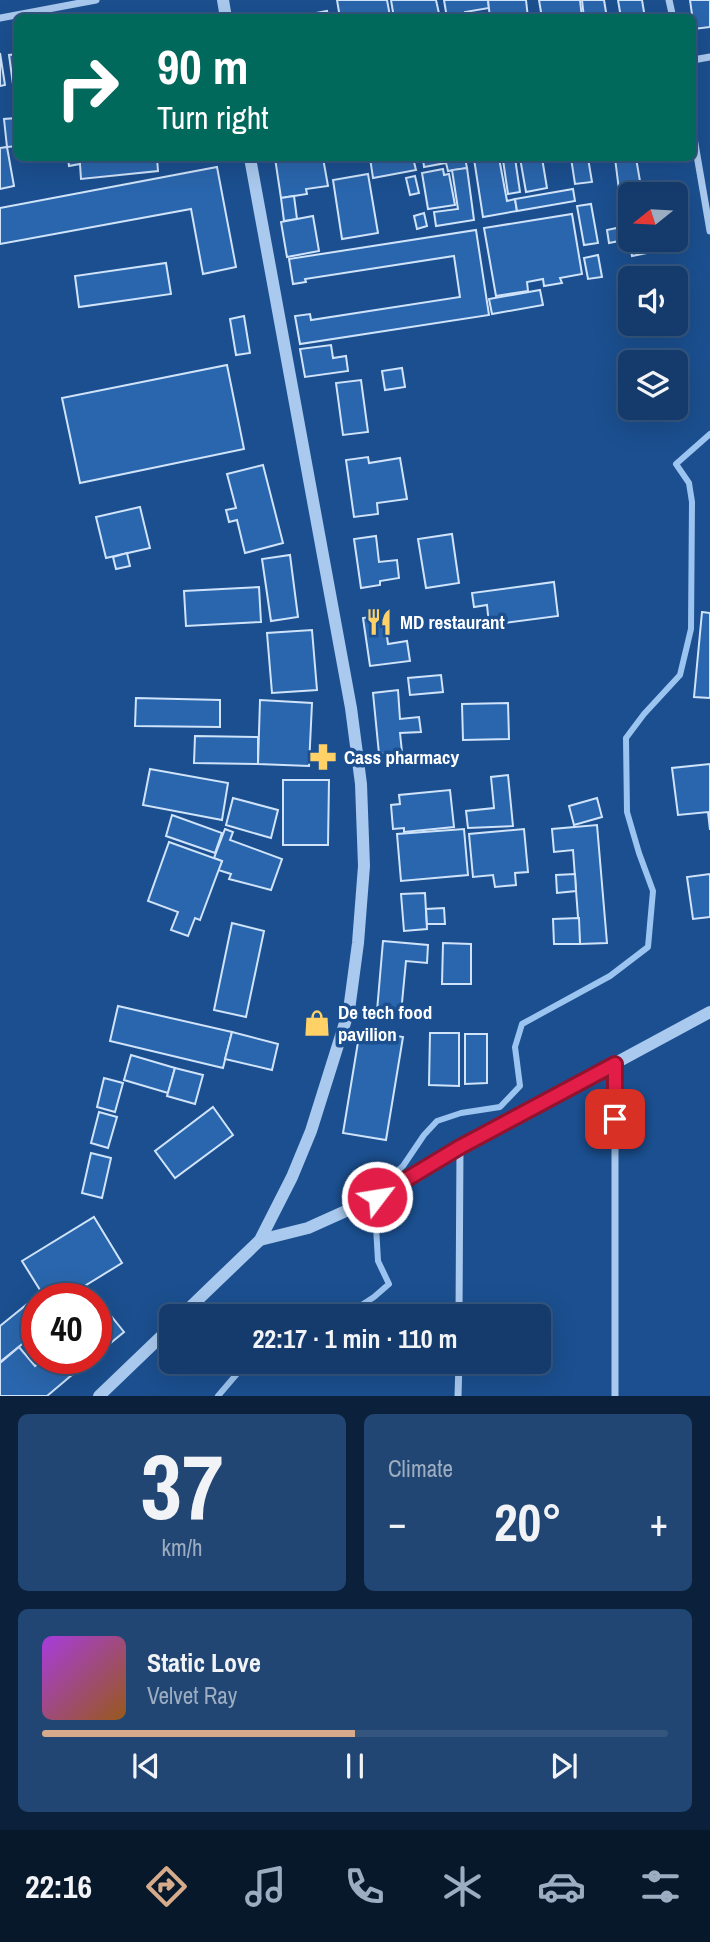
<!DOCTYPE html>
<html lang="en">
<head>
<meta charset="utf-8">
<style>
	:root { --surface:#143b6b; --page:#214673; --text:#f1f3f6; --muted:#9dadc1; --line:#33557e; --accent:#d6ab8b }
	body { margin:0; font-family:"Archivo Narrow",sans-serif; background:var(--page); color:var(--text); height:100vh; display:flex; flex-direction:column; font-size:26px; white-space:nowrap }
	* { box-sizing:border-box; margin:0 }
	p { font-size:23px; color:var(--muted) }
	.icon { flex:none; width:38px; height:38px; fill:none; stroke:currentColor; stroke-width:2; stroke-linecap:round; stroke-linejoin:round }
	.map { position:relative; height:1396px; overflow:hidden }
	.details { display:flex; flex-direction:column; gap:18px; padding:18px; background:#0b203b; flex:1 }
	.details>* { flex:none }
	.banner { position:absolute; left:14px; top:14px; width:682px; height:147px; border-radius:10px; box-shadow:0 7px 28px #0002,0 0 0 2px var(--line); background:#00695c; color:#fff; overflow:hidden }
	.needle { width:46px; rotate:252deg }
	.buttons { position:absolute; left:618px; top:182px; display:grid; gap:14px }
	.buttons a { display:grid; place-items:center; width:70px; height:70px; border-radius:10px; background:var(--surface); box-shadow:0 7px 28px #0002,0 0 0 2px var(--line); font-size:35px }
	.speed { position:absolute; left:21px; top:1283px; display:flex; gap:14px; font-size:35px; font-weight:700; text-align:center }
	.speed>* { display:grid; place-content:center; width:91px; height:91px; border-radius:50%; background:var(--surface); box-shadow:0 7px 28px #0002,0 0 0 2px var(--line); line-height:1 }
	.speed .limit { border:10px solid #d22; background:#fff; color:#111 }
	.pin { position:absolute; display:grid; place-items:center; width:60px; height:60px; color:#fff; margin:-30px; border-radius:14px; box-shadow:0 4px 10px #0006 }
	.me { position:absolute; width:77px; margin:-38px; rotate:59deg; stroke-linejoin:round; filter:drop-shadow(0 0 5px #0008) }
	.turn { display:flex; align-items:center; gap:24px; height:147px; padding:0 28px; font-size:32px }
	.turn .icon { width:91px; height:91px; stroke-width:2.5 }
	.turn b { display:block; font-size:49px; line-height:60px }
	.big { font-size:52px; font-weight:700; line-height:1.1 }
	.details .card { flex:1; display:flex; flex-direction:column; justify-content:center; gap:10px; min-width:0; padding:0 24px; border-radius:10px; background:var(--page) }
	.details .dial { align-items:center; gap:0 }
	.dial b { font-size:91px; line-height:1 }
	.song { display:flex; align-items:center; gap:21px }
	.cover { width:84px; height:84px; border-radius:10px; background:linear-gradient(135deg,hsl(280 70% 55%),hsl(30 70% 35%)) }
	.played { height:7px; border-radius:4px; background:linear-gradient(90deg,var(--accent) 50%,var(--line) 50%) }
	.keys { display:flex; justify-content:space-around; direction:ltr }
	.heat { display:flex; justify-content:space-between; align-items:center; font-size:38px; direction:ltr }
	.details .tiles { flex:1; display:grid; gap:18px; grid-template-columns:1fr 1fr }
	.card:last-child { grid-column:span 2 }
	.trip { position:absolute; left:159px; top:1304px; width:392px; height:70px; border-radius:10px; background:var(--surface); box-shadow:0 7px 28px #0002,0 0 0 2px var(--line); font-weight:700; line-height:70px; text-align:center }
	.dock { display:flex; height:112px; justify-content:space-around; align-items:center; background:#08182b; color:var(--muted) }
	.dock .icon { width:49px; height:49px }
	.dock .selected { color:var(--accent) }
	.dock b { font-size:32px; color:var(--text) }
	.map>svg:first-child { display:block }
</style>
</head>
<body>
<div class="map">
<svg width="710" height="1396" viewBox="0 0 710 1396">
	<rect width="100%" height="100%" fill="#1b4f8f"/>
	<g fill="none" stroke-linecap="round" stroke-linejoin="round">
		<g stroke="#9cc4f0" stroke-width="6">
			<polyline points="345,1316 374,1297 389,1284 378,1261 374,1191 403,1166 424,1135 437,1121 461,1113 500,1107 520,1086 515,1047 522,1024 610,976 648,947 653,891 639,853 627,812 626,738 644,714 680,675 691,629 692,502 689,483 676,464 710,434"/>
			<polyline points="218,1396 247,1362"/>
		</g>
	</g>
	<g fill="#2a66ad" stroke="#cfe3fa" stroke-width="2">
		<polygon points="337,0 387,0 390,16 340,18"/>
		<polygon points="391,0 436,0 440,18 394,18"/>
		<polygon points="444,0 488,0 489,8 465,12 466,18 447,18"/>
		<polygon points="488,0 526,0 528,18 490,18"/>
		<polygon points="539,0 580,0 582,18 542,18"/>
		<polygon points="582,0 604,0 607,18 584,18"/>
		<polygon points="618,0 642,0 645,18 621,18"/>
		<polygon points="690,0 710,0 710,27 694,29"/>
		<polygon points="327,11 329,18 290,18"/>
		<polygon points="0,53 5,85 0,86"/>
		<polygon points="18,54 18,98 15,99 9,55"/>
		<polygon points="18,104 18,146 7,147 4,119 17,118"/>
		<polygon points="7,147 14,186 0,189 0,148"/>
		<polygon points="68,158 157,158 158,171 81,179 80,164 69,166"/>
		<polygon points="275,158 323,158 328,186 306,189 307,194 281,198"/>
		<polygon points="370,158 413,158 416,170 373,178"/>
		<polygon points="423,158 465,158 467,168 448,171 446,163 424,167"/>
		<polygon points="483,158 499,158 507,201 515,199 517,211 483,217 474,159"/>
		<polygon points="515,158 520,192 508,194 503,160"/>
		<polygon points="520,158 542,158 547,188 526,192"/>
		<polygon points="571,158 588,158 592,182 575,184"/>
		<polygon points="615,158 636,158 641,187 619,190"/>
		<polygon points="217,167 236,267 203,274 191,209 0,244 0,208"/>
		<polygon points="467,168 474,220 436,226 434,212 458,209 452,170"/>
		<polygon points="443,169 444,175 449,174 455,205 428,209 422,173"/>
		<polygon points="368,174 378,233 342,239 333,180"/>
		<polygon points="415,176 419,193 410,195 406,178"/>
		<polygon points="573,189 575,201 517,211 515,199"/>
		<polygon points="294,196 297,219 284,221 281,198"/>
		<polygon points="591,204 598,243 584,245 577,206"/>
		<polygon points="630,206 630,240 655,240 657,251 632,256 623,207"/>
		<polygon points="424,213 427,226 417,229 414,216"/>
		<polygon points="572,214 582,274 560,278 562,283 544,286 543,279 527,282 528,291 496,296 484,228"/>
		<polygon points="313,216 319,251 287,257 281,222"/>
		<polygon points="626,226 629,239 609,243 607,230"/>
		<polygon points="476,230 489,315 300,344 295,316 310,314 311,320 460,297 454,256 305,279 306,282 293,284 289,259"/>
		<polygon points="598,255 602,277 588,279 584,258"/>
		<polygon points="166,263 171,294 79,307 75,276"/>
		<polygon points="540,290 543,305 492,314 489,299"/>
		<polygon points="244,316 250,353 236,355 230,319"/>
		<polygon points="331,345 333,358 346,356 348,371 305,377 300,349"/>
		<polygon points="227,365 244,449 80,483 62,398"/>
		<polygon points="402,368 405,387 385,390 382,371"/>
		<polygon points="361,380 368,432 343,435 336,383"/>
		<polygon points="368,457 369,463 400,458 407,499 377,503 378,514 354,517 346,460"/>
		<polygon points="263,465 283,543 245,553 237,520 229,522 226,510 236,508 227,474"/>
		<polygon points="140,507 150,548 106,558 96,517"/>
		<polygon points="452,534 459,583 426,588 418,539"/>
		<polygon points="376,536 379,562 397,560 399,578 380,581 380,585 361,588 354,539"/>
		<polygon points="127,553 130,566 116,569 113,557"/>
		<polygon points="290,555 298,617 271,621 262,559"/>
		<polygon points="554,582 558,616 489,625 487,605 474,607 472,593"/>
		<polygon points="259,587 261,622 186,626 184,591"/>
		<polygon points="702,612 710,613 710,698 694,697"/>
		<polygon points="384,615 388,644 407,641 410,661 370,666 363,618"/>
		<polygon points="312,630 317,690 272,693 267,633"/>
		<polygon points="441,675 443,692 410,695 408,678"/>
		<polygon points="398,690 400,719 419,717 421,732 400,733 402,752 379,754 373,693"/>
		<polygon points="136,698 220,700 220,727 135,726"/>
		<polygon points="260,700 312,703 309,766 258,764"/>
		<polygon points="508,703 509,739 463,740 462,704"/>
		<polygon points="195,736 258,737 258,764 194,763"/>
		<polygon points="710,764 710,830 708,812 678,815 672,768"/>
		<polygon points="150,769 228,783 222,820 143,805"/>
		<polygon points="508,775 513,826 468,828 466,811 494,808 491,777"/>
		<polygon points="283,780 329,780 328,845 283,845"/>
		<polygon points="450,790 454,827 404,832 404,828 393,829 391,805 400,804 399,795"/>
		<polygon points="233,798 278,810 271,838 226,825"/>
		<polygon points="597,798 602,817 574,825 569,806"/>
		<polygon points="172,815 222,833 215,853 166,836"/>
		<polygon points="597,825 607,943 580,944 573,850 554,852 552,829"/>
		<polygon points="225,829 233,832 230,840 282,859 271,890 229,879 231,874 218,870 222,861 214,858"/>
		<polygon points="464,829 468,875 401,881 397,834"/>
		<polygon points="524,829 528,872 515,873 516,885 495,887 493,875 473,877 469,834"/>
		<polygon points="169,842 222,861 200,920 195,918 188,936 171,930 178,912 148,901"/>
		<polygon points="575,874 576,891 557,893 556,875"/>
		<polygon points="710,874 710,917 693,919 687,877"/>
		<polygon points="425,893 427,929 404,931 401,894"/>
		<polygon points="444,908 445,924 427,924 426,909"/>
		<polygon points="579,918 580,944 554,944 553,919"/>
		<polygon points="232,923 264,931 246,1017 214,1010"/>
		<polygon points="383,941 428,945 427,963 406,961 401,1013 377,1011"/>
		<polygon points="443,943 471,944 471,984 442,984"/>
		<polygon points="118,1006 232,1032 223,1068 110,1041"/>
		<polygon points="360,1030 403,1037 386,1140 343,1133"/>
		<polygon points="232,1032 278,1044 272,1070 225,1059"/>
		<polygon points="430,1033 459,1033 459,1086 429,1085"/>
		<polygon points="465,1034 487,1034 487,1083 465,1084"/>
		<polygon points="131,1055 175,1068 168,1093 124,1080"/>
		<polygon points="175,1068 203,1075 195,1104 167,1096"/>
		<polygon points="104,1078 123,1083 115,1112 97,1107"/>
		<polygon points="213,1107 233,1135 175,1178 155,1151"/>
		<polygon points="99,1112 117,1117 108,1148 91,1143"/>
		<polygon points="91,1153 111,1158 102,1198 82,1193"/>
		<polygon points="94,1217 122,1263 65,1298 45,1298 22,1261"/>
		<polygon points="31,1301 37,1308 37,1332 0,1362 0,1326"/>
		<polygon points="104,1307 124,1332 96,1355 96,1314"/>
		<polygon points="19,1347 35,1366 44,1358 92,1358 47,1396 0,1396 0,1363"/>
	</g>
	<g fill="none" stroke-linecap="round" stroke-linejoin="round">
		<g stroke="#a9c9ee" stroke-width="7">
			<polyline points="669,0 673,18"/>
			<polyline points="0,18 96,0"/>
			<polyline points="693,60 710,57"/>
			<polyline points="693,132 710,231"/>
			<polyline points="615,1064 615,1396"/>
			<polyline points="459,1316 460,1147"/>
			<polyline points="458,1396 459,1362"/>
		</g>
		<g stroke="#a9c9ee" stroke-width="12">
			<polyline points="223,0 226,18"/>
			<polyline points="260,1240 308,1228 377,1197 460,1147 710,1012"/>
			<polyline points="181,1316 260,1240 292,1177 311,1131 349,1010 358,943 364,866 361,784 351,708 250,158"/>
			<polyline points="99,1396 172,1326"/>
		</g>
	</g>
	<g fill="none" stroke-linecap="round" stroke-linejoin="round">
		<defs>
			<polyline id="route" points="377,1197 460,1147 615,1064 615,1119"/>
		</defs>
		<use href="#route" stroke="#92132f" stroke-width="18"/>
		<use href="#route" stroke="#e11d48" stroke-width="12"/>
	</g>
	<defs>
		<symbol id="restaurant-bare" viewBox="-9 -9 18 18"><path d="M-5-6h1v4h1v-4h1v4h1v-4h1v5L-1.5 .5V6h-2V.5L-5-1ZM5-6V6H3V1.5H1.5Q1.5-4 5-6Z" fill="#ffd166" stroke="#1b4f8f" stroke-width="2.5" paint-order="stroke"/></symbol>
		<symbol id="pharmacy-bare" viewBox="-9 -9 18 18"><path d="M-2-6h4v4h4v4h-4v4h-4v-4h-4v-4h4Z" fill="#ffd166" stroke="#1b4f8f" stroke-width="2.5" paint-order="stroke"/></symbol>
		<symbol id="shop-bare" viewBox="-9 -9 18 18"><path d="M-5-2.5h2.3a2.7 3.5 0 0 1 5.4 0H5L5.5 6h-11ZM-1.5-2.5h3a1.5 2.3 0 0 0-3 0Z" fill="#ffd166" stroke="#1b4f8f" stroke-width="2.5" paint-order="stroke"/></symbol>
	</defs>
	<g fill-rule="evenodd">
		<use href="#restaurant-bare" x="360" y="603" width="38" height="38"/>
		<use href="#pharmacy-bare" x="304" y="738" width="38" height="38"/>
		<use href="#shop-bare" x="298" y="1004" width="38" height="38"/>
	</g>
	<g text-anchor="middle" stroke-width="7" stroke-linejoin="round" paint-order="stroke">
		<g font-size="19" font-weight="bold" fill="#fff" stroke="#1b4f8f" text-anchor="start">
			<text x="400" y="629">MD restaurant</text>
			<text x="344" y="764">Cass pharmacy</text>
			<text x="338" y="1019">De tech food<tspan x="338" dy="22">pavilion</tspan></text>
		</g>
	</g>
</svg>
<div class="buttons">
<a><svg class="needle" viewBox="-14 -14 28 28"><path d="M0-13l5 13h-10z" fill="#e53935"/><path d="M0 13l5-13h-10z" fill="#9dadc1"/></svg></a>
<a><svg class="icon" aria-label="sound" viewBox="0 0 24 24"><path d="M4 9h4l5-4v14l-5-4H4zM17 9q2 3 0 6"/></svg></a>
<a><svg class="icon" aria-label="layers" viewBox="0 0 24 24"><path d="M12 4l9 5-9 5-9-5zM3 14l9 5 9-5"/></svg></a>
</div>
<div class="speed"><div class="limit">40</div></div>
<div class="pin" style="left:615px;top:1119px;background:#d93025"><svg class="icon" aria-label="arrive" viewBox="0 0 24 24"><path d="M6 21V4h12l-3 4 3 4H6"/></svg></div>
<svg class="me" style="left:377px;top:1197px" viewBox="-20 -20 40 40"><circle r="17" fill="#e11d48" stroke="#fff" stroke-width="3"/><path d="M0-11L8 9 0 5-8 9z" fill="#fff"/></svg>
<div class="trip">22:17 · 1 min · 110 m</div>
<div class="banner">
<div class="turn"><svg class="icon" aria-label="right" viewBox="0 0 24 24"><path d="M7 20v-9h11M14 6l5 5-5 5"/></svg><div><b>90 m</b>Turn right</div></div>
</div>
</div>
<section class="details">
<div class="tiles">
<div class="card dial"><b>37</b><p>km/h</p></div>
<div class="card"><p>Climate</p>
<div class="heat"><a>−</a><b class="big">20°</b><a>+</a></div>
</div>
<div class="card">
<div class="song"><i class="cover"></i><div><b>Static Love</b><p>Velvet Ray</p></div></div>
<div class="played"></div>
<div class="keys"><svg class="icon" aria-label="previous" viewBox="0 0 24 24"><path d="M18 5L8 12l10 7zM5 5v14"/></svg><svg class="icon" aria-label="pause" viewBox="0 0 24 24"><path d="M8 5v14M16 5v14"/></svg><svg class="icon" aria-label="next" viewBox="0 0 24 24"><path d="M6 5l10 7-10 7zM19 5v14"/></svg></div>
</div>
</div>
</section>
<nav class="dock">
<b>22:16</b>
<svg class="icon selected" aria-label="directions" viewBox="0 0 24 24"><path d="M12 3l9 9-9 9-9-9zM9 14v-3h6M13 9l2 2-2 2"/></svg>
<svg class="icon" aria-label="music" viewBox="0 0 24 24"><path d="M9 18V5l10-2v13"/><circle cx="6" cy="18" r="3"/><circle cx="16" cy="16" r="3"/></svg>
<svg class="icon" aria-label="phone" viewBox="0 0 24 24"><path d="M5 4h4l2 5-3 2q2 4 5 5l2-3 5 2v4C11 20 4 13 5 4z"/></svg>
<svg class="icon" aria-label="climate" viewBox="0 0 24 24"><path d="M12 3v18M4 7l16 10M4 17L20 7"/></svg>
<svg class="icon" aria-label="car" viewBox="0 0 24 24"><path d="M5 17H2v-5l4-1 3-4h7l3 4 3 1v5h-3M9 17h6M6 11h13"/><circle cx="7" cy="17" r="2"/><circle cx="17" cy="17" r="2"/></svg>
<svg class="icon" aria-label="filters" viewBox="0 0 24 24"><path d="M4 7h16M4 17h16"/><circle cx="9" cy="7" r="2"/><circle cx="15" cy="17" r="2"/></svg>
</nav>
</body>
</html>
